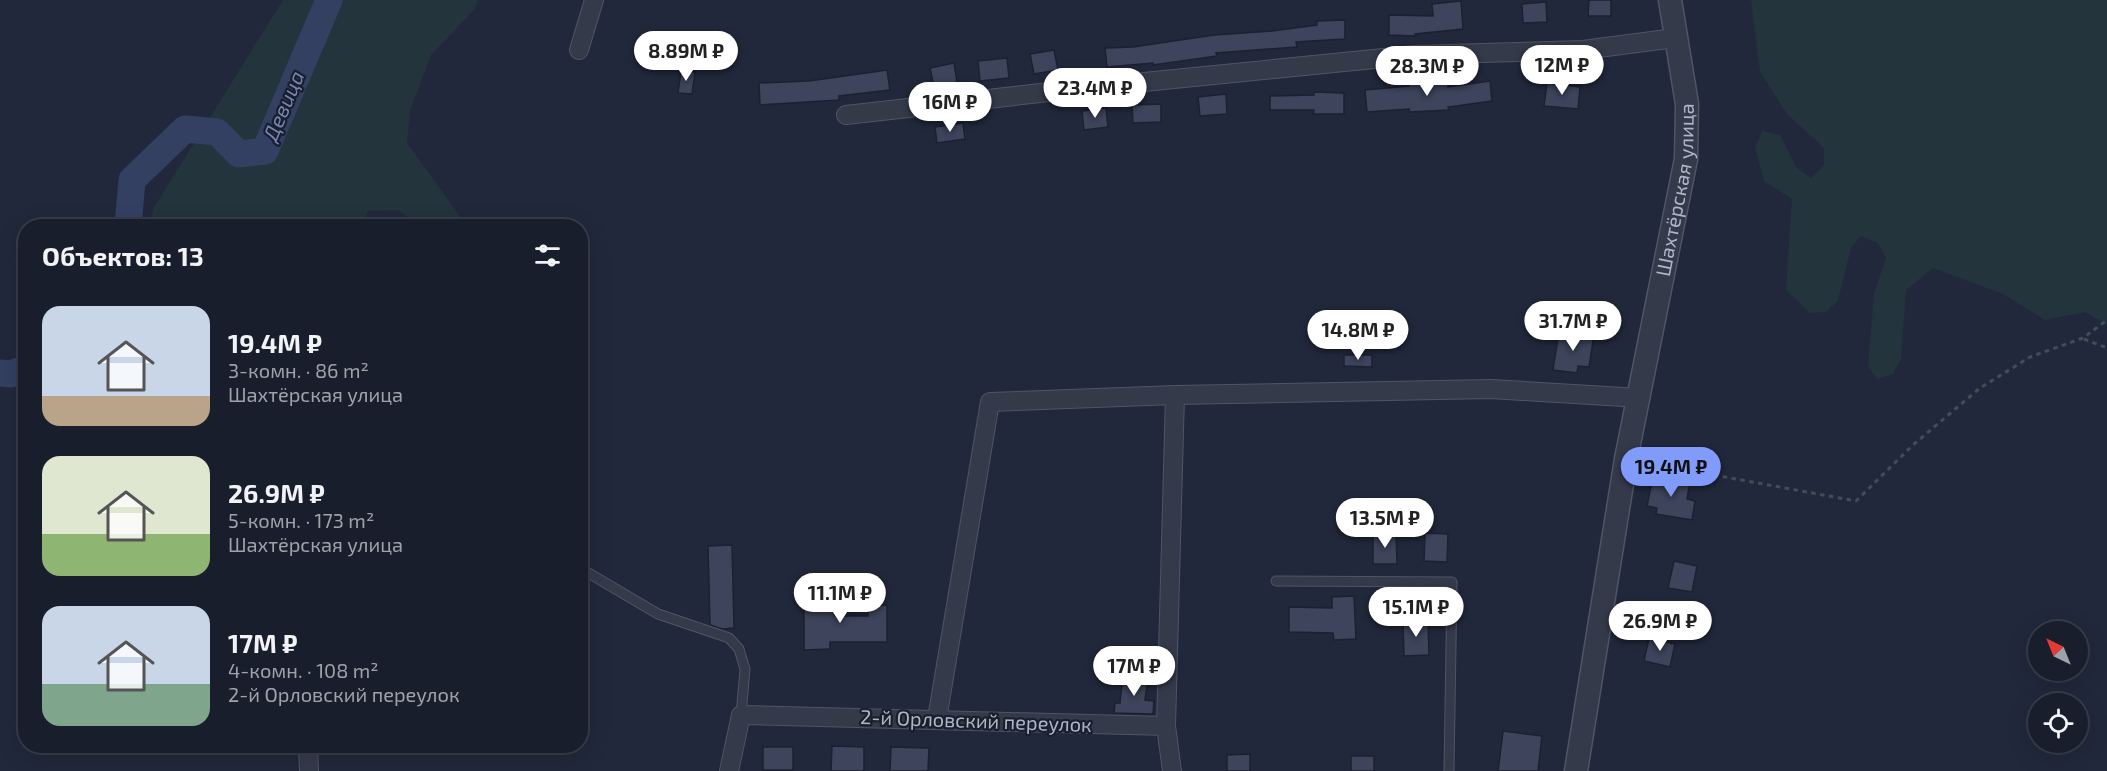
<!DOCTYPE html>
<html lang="ru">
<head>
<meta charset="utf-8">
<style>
	:root { --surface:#191e2c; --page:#262b38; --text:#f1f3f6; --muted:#9fa2a9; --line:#373c48; --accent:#819bfa }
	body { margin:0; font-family:"Exo 2",sans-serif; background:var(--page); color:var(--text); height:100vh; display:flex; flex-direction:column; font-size:22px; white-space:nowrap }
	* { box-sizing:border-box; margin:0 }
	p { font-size:20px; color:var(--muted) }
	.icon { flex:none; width:33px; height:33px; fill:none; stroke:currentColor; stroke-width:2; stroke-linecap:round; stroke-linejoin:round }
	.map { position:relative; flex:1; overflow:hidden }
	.panel { position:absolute; left:18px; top:219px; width:570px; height:534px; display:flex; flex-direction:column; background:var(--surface); border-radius:24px; box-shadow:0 6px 24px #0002,0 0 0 2px var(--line) }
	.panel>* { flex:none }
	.needle { width:39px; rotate:317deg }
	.buttons { position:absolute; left:2028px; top:621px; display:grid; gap:12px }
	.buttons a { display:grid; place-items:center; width:60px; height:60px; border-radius:50%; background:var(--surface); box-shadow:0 6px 24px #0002,0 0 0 2px var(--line); font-size:30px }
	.price { position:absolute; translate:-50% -51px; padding:0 14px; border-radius:21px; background:#fff; color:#222; font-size:20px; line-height:39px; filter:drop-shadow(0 2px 3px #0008) }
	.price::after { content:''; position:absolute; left:50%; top:36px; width:18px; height:14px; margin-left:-9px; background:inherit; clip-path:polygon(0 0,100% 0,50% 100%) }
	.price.active { background:var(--accent); color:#111 }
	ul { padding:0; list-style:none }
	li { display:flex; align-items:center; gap:18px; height:150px; padding:0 24px }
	li span { display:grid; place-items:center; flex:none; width:168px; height:120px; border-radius:18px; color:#555 }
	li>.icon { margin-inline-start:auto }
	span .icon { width:72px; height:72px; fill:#fffc; stroke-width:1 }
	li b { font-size:26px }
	h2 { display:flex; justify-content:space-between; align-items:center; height:72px; padding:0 24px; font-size:26px }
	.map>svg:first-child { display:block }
</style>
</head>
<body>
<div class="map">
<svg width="2107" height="771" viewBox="0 0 2107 771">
	<rect width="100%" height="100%" fill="#21283b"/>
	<g fill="#23343c">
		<path d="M 283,0 L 478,0 L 474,10 L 431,55 L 410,111 L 407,143 L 467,226 L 420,226 L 398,210 L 368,211 L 362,226 L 150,226 L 153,209 Z"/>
		<path d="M 1751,0 L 2107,0 L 2107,324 L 2085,312 L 2045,320 L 2003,294 L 1933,268 L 1906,290 L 1901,359 L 1893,374 L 1877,379 L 1868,366 L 1874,294 L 1886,258 L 1878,243 L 1861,236 L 1851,248 L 1838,300 L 1826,312 L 1810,313 L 1786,290 L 1792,199 L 1764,181 L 1755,147 L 1762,131 L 1780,135 L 1796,167 L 1811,178 L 1824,165 L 1824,148 L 1787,114 L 1760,72 Z"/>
	</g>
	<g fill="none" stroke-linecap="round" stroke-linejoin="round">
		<g stroke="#344062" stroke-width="27">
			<path d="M 128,226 L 132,180 L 185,129 L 217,132 L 239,154 L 265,151 L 329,0"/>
			<path d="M 0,373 L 10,374 L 26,369"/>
		</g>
	</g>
	<g fill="#3d445b" stroke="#1c2131" stroke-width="1.5">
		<path d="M 1589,0 L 1611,0 L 1611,16 L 1588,16 Z"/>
		<path d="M 1461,1 L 1463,29 L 1415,34 L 1415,36 L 1389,35 L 1389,15 L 1433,16 L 1432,4 Z"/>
		<path d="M 1546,2 L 1547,22 L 1523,23 L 1522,4 Z"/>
		<path d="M 1345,20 L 1345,39 L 1296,42 L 1297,47 L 1216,53 L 1217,56 L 1153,65 L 1153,63 L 1107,67 L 1105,48 L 1133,47 L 1214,35 L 1272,31 L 1317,25 L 1317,21 Z"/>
		<path d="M 1054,50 L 1058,70 L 1034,74 L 1030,54 Z"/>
		<path d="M 1007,58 L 1009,78 L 980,81 L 978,61 Z"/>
		<path d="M 954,63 L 957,82 L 934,87 L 930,68 Z"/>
		<path d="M 887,70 L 890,90 L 839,96 L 839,100 L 760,105 L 759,83 L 809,81 Z"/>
		<path d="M 681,71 L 695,72 L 692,94 L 678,93 Z"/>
		<path d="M 1448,81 L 1448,87 L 1490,81 L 1492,101 L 1448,107 L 1449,110 L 1410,112 L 1409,109 L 1367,112 L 1365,90 L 1409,86 L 1409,83 Z"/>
		<path d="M 1547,83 L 1580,87 L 1578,109 L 1544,106 Z"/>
		<path d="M 1314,92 L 1344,93 L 1344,114 L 1313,114 L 1314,110 L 1270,110 L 1270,96 L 1314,95 Z"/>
		<path d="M 1226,94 L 1227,114 L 1200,116 L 1198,97 Z"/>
		<path d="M 1161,104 L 1161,122 L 1133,123 L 1132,105 Z"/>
		<path d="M 1106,108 L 1108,127 L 1084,130 L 1082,111 Z"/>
		<path d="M 963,123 L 965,139 L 937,143 L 935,127 Z"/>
		<path d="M 1559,331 L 1594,335 L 1589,367 L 1578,366 L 1577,373 L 1553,370 Z"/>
		<path d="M 1344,355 L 1372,355 L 1372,367 L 1344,366 Z"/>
		<path d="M 1653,476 L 1690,482 L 1687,499 L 1695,501 L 1692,520 L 1656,514 L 1657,508 L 1647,506 Z"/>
		<path d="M 1373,533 L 1396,533 L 1397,564 L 1373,564 Z"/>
		<path d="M 1425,533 L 1448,534 L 1447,562 L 1424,561 Z"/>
		<path d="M 732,545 L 734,628 L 722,629 L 710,625 L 708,546 Z"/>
		<path d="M 1674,561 L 1697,566 L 1692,592 L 1668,588 Z"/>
		<path d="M 804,595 L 835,595 L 835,616 L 868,616 L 868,606 L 887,605 L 887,642 L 830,642 L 830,649 L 804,650 Z"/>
		<path d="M 1354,596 L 1356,639 L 1334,640 L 1333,633 L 1289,632 L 1289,607 L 1332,608 L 1332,597 Z"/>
		<path d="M 1403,621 L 1428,621 L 1429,655 L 1404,656 Z"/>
		<path d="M 1649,638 L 1675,644 L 1670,667 L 1644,661 Z"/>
		<path d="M 1123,675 L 1148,677 L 1145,700 L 1154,701 L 1153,714 L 1114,713 L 1115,703 L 1120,703 Z"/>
		<path d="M 1503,731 L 1542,736 L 1538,771 L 1498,771 Z"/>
		<path d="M 832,746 L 864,747 L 864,771 L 831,771 Z"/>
		<rect x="763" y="747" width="30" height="23"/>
		<path d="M 891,747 L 929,748 L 928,771 L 890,771 Z"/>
		<path d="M 1250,754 L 1250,771 L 1227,771 L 1227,755 Z"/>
		<rect x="1351" y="756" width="23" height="15"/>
	</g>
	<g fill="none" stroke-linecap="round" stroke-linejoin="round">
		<defs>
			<g id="service">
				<path d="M 580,568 L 658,614 L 729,638 L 739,649 L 745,669 L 741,715"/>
				<path d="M 1276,581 L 1452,582 L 1449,771"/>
			</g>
			<g id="minor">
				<path d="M 579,50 L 594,0"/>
				<path d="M 846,115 L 1094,87 L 1414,55 L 1583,50 L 1675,38"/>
				<path d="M 937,719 L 990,402 L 1175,395 L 1491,389 L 1640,398"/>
				<path d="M 1166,726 L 1175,395"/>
				<path d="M 308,746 L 309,771"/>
				<path d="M 729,771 L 741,715 L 1166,726 L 1172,771"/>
			</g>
			<g id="tertiary">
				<path id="s1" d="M 1576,771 L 1626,459 L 1686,159 L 1687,104 L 1670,0"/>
			</g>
		</defs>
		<use href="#service" stroke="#505565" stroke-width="11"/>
		<use href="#minor" stroke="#505565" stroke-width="20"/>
		<use href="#tertiary" stroke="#505565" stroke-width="25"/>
		<g stroke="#3e5056" stroke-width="3" stroke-dasharray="4.5 4.5" stroke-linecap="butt">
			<path d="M 2084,339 L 2107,348"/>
			<path d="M 1643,462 L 1856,501 L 1913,445 L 1980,388 L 2030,357 L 2083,338 L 2107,320"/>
		</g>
		<use href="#service" stroke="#353a4b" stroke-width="9"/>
		<use href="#minor" stroke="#353a4b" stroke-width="18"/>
		<use href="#tertiary" stroke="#353a4b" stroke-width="22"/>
	</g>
	<g text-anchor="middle" stroke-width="4.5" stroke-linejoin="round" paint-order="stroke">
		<g font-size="20" fill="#b0b5c7" stroke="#1a1f2f">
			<text dy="7" stroke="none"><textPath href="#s1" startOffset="590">Шахтёрская улица</textPath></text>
			<text transform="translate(976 721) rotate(2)" y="7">2-й Орловский переулок</text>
		</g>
		<g font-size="21" font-style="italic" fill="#7786b0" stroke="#1a1f2f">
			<text transform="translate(284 106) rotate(-67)" y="7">Девица</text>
		</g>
	</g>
</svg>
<div class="buttons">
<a><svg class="needle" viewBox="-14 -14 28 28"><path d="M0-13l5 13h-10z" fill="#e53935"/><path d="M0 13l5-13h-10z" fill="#9fa2a9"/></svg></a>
<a><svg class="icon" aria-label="locate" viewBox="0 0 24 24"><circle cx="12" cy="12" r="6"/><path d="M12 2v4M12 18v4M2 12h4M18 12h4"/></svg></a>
</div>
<b class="price" style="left:686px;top:82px">8.89M ₽</b>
<b class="price" style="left:1562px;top:96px">12M ₽</b>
<b class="price" style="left:1427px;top:97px">28.3M ₽</b>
<b class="price" style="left:1095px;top:119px">23.4M ₽</b>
<b class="price" style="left:950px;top:133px">16M ₽</b>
<b class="price" style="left:1573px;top:352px">31.7M ₽</b>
<b class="price" style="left:1358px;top:361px">14.8M ₽</b>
<b class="price active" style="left:1671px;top:498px">19.4M ₽</b>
<b class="price" style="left:1385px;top:549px">13.5M ₽</b>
<b class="price" style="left:840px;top:624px">11.1M ₽</b>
<b class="price" style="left:1416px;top:638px">15.1M ₽</b>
<b class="price" style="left:1660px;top:652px">26.9M ₽</b>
<b class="price" style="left:1134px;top:697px">17M ₽</b>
<section class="panel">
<h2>Объектов: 13<svg class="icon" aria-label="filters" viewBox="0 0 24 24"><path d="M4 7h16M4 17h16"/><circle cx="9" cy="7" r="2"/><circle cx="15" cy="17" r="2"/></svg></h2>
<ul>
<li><span style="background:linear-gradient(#c9d6e8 75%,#b9a48a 0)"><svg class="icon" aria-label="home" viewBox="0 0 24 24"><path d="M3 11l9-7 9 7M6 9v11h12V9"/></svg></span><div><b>19.4M ₽</b><p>3-комн. · 86 m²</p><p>Шахтёрская улица</p></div></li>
<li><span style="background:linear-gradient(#dfe7d0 65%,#8fb573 0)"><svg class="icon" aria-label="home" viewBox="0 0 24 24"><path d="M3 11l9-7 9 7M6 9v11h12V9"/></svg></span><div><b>26.9M ₽</b><p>5-комн. · 173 m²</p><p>Шахтёрская улица</p></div></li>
<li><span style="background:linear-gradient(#c9d6e8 65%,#7fa58c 0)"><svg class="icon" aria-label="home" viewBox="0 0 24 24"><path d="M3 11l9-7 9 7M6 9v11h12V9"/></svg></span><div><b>17M ₽</b><p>4-комн. · 108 m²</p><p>2-й Орловский переулок</p></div></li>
</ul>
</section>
</div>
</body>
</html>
